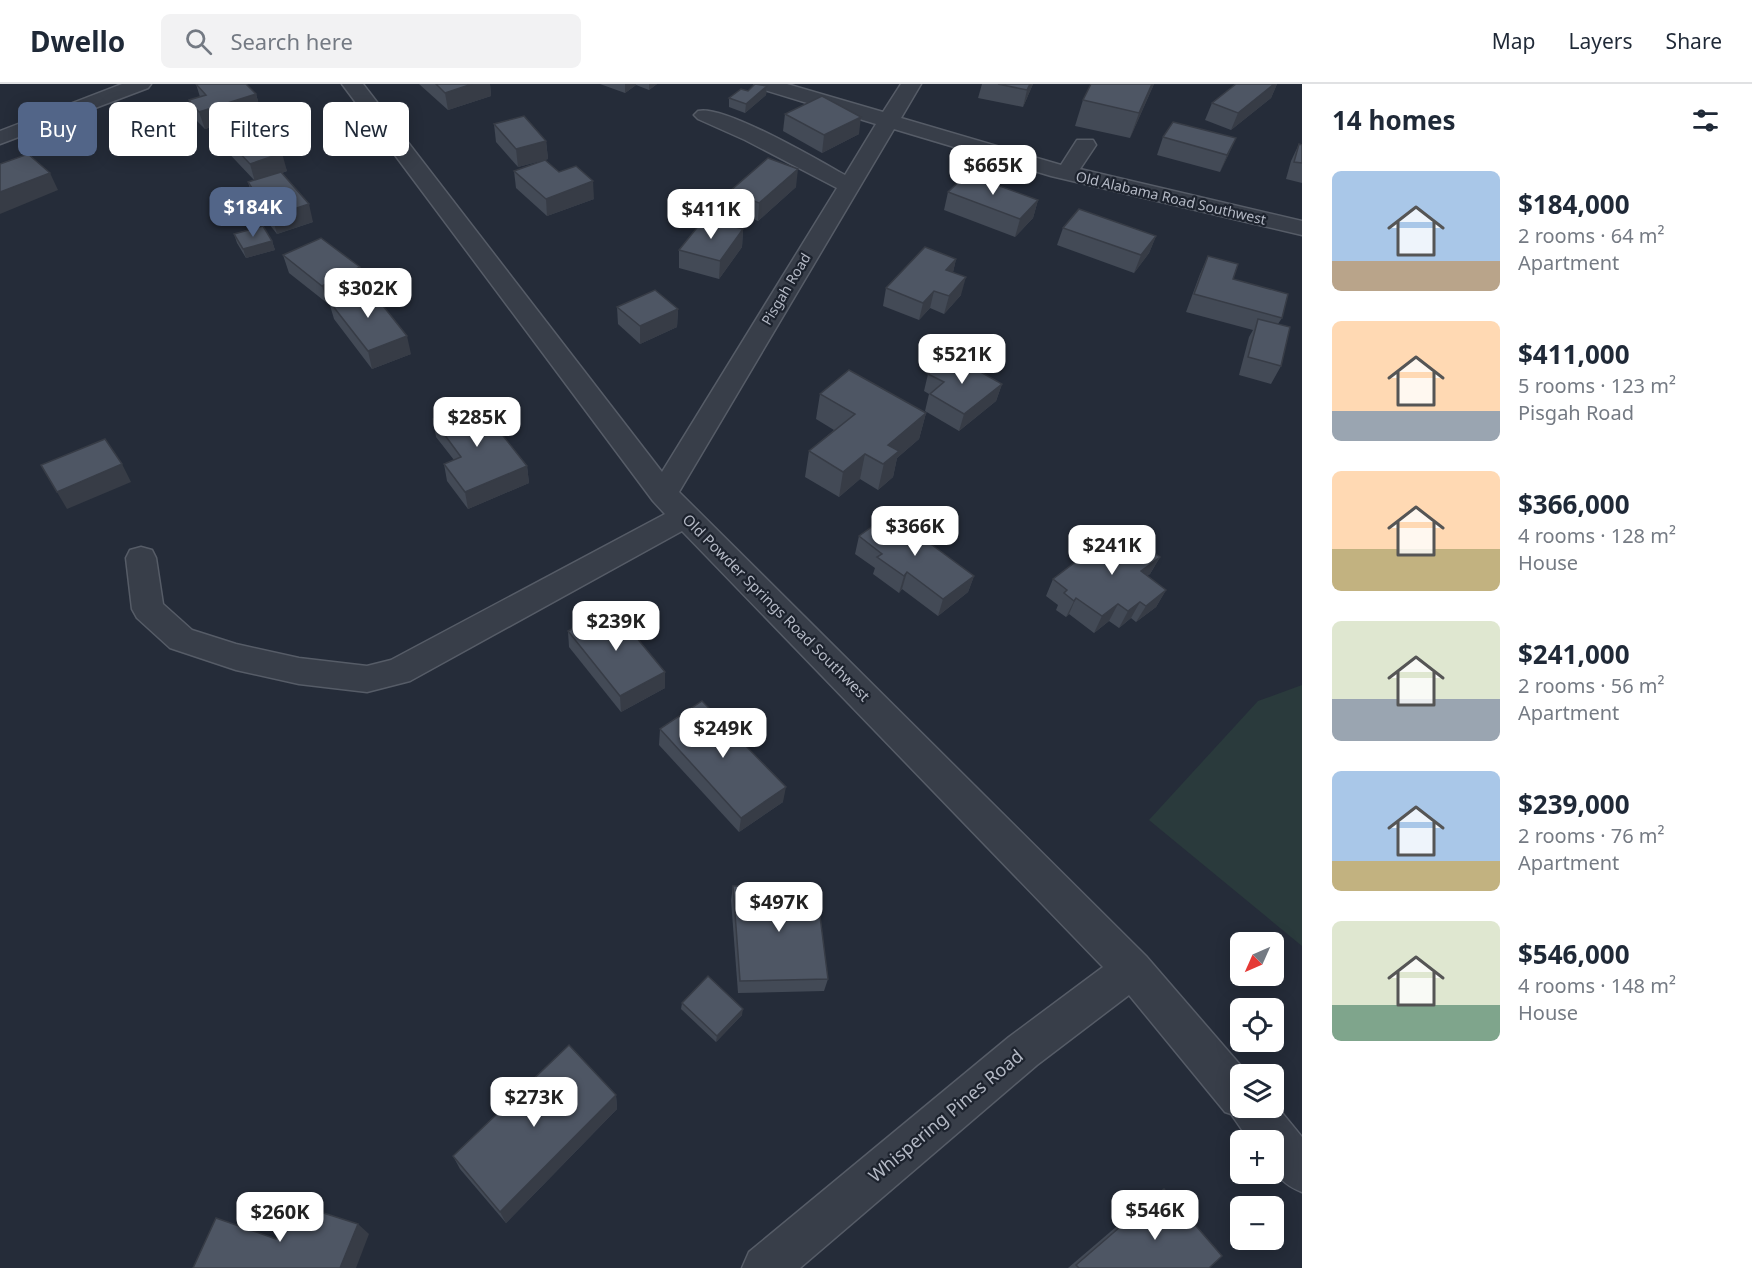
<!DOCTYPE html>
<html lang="en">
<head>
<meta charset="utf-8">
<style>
	:root { --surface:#fff; --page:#f2f2f3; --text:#1f2937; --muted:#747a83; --line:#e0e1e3; --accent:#526588 }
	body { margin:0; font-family:"Noto Sans",sans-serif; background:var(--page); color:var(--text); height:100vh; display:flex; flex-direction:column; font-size:22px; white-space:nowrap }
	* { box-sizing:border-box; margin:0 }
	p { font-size:20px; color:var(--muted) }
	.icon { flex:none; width:33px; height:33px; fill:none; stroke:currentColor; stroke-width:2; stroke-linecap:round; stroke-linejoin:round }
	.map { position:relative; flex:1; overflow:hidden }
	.panel { display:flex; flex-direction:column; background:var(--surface); width:450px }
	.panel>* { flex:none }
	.top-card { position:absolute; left:18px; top:18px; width:570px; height:54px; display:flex; gap:12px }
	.needle { width:39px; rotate:225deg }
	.fabs { position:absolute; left:1230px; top:848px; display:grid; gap:12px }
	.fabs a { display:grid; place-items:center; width:54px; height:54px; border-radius:9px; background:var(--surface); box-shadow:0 3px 15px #0003; font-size:30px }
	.price { position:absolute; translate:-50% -51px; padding:0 14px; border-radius:12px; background:#fff; color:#222; font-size:20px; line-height:39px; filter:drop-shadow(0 2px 3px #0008) }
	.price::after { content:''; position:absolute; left:50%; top:36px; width:18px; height:14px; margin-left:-9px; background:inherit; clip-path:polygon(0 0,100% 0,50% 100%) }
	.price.current { background:var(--accent); color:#fff }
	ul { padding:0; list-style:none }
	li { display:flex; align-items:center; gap:18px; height:150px; padding:0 30px }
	li span { display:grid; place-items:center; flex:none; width:168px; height:120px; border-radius:9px; color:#555 }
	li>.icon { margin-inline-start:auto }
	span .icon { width:72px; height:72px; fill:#fffc; stroke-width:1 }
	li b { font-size:26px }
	h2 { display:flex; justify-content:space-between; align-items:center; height:72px; padding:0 30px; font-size:26px }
	.pill { padding:0 21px; border-radius:9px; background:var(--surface); box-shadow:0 3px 15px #0003; font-size:21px; line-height:54px }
	.pill.current { background:var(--accent); color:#fff }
	header { display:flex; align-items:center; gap:36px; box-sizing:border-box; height:84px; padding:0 30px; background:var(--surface); border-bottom:2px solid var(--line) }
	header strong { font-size:28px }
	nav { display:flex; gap:33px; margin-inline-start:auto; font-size:21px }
	.search { width:420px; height:54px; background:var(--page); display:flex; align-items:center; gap:15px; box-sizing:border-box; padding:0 21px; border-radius:9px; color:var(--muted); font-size:22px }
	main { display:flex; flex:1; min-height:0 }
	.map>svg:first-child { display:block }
</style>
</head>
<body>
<header>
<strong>Dwello</strong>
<div class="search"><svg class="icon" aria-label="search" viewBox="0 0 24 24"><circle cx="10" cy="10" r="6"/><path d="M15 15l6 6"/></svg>Search here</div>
<nav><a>Map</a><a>Layers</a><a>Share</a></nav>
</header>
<main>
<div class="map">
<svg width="1302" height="1184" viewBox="0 0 1302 1184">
	<rect width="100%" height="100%" fill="#252c39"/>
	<path fill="#2a3a3c" d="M 1302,601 L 1302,862 L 1149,736 L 1258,617 Z"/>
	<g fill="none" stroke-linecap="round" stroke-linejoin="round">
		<defs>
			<g id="minor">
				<path d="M 122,0 L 151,0 L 148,4 L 0,60 L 0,47 Z"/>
				<path d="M 342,0 L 363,0 L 662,388 L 837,104 L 745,56 L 698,35 L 694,31 L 698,27 C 723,20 818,76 845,91 L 876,40 L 758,4 L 755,0 L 787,0 L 883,28 L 901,0 L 921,0 L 901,34 L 1061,81 L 1077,56 L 1093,56 L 1096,61 L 1080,85 L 1302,137 L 1302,151 L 1051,92 L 894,45 L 679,408 L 1146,872 L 1248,990 L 1240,990 L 1240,1023 L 1274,1023 L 1274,1019 L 1302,1053 L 1302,1108 C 1273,1096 1274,1085 1274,1056 L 1249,1056 L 1231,1030 L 1225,1028 L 1129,911 L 1037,981 L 800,1184 L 742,1184 L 749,1168 L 1009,953 L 1103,883 L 682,447 L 410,597 L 367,608 L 299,600 L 236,586 L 170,564 L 137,534 L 132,525 L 126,474 L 130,466 L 141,463 L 152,466 L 156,474 L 163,520 L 192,546 L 236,560 L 299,574 L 367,582 L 391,576 L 665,430 L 653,417 Z"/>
			</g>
		</defs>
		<use href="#minor" stroke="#565c67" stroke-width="3"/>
		<use href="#minor" fill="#383e49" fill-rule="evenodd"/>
	</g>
	<g fill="#434a56">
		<path d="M 196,0 L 256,10 L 261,28 L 205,45 L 194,34 L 189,16 L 200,13 Z"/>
		<path d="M 419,0 L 490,0 L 491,12 L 448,26 Z"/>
		<path d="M 600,0 L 657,0 L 649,6 L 636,1 L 625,9 Z"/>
		<path d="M 982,0 L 1033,0 L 1023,23 L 978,14 Z"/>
		<path d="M 1154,0 L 1130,54 L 1075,42 L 1083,16 Z"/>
		<path d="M 1236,0 L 1277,0 L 1271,14 L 1231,46 L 1205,36 L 1212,19 Z"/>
		<path d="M 767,2 L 766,11 L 745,29 L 729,23 L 729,14 L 748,7 Z"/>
		<path d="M 785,30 L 859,50 L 822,69 L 783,47 Z"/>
		<path d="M 494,40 L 546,57 L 548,75 L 518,83 L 496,58 Z"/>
		<path d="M 216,44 L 283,44 L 287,61 L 277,64 L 287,87 L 282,89 L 313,138 L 277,150 L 269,140 L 263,142 L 272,157 L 275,166 L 246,174 L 237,159 L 234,150 L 257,143 L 246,129 L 240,111 L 251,108 L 248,98 L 254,96 L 221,61 Z"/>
		<path d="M 1163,53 L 1236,54 L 1220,88 L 1157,71 Z"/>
		<path d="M 1299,60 L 1302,61 L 1302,99 L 1286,95 L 1291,77 Z"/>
		<path d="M 514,87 L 559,88 L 594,115 L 547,132 L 516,104 Z"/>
		<path d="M 796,103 L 758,137 L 728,125 L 729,108 Z"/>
		<path d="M 948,108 L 1038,116 L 1033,134 L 1015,153 L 944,126 Z"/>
		<path d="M 1063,144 L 1156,152 L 1149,169 L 1134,189 L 1057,161 Z"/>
		<path d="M 743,145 L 742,163 L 719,195 L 679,184 L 679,166 Z"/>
		<path d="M 283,171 L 360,183 L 364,201 L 339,213 L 411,270 L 372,285 L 334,235 L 329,218 L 327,219 L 289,189 Z"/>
		<path d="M 1208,172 L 1233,195 L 1282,234 L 1278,240 L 1281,282 L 1271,300 L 1239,291 L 1249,253 L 1253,246 L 1186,228 L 1200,190 Z"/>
		<path d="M 956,175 L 953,188 L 961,211 L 944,230 L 930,224 L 919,236 L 883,222 L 886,204 Z"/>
		<path d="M 617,223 L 678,225 L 677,243 L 640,260 L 618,240 Z"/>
		<path d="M 928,290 L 1002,300 L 996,317 L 959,347 L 925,327 L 929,310 L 924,307 Z"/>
		<path d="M 820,310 L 926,329 L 919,355 L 897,374 L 893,393 L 878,406 L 860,395 L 839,413 L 805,393 L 809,367 L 834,346 L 816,335 Z"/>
		<path d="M 433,335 L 527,382 L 529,399 L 468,425 L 447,397 L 444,380 L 454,376 L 436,353 Z"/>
		<path d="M 859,452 L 974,492 L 968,508 L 938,532 L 902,505 L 899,509 L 873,490 L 875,484 L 855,470 Z"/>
		<path d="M 1160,473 L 1150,490 L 1147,492 L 1166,506 L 1156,523 L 1136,538 L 1131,534 L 1119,544 L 1109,537 L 1094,549 L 1069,530 L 1066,533 L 1056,526 L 1058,521 L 1046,512 L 1053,495 Z"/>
		<path d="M 568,547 L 665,604 L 621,628 L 569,563 Z"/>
		<path d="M 660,645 L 783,718 L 739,748 L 659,661 Z"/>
		<path d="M 733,802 L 828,895 L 824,907 L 738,909 L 731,816 Z"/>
		<path d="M 682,919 L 742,931 L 716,958 L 681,925 Z"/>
		<path d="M 616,1011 L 617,1025 L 506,1139 L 460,1085 L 453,1072 Z"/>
		<path d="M 1164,1105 L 1209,1184 L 1068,1184 L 1151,1113 Z"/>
	</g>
	<g fill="#373c46">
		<path d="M 472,0 L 490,0 L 491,12 L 448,26 L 445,9 Z"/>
		<path d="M 625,0 L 636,0 L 636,1 L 625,9 Z"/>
		<path d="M 649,0 L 657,0 L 649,6 Z"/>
		<path d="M 1030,0 L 1033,0 L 1023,23 L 1027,6 Z"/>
		<path d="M 1152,0 L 1154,0 L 1130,54 L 1139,29 Z"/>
		<path d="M 1274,0 L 1277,0 L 1271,14 L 1231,46 L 1238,29 Z"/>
		<path d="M 767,2 L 766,11 L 745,29 L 746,20 Z"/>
		<path d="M 256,10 L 261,28 L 205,45 L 199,28 Z"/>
		<path d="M 861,33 L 859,50 L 822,69 L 824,51 Z"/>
		<path d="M 283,44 L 287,61 L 268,67 L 263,50 Z"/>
		<path d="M 1236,54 L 1228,72 L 1220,88 L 1227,71 Z"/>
		<path d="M 546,57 L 548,75 L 518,83 L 516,65 Z"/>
		<path d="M 282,69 L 287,87 L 255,98 L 250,80 Z"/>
		<path d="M 798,85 L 796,103 L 758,137 L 759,119 Z"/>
		<path d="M 50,89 L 58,106 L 0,130 L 0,108 Z"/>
		<path d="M 593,97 L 594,115 L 547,132 L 546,115 Z"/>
		<path d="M 1038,116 L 1033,134 L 1015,153 L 1020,135 Z"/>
		<path d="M 309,120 L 313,138 L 277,150 L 272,132 Z"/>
		<path d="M 264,123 L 269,140 L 258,144 L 252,126 Z"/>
		<path d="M 743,145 L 742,163 L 719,195 L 720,177 Z"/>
		<path d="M 1156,152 L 1149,169 L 1134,189 L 1141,171 Z"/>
		<path d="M 272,157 L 275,166 L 246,174 L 243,165 Z"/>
		<path d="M 956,175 L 952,193 L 946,186 Z"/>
		<path d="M 360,183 L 364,201 L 327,219 L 322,202 Z"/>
		<path d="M 966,193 L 961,211 L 944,230 L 949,212 Z"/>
		<path d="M 934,207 L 930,224 L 919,236 L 923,219 Z"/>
		<path d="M 678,225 L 677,243 L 640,260 L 640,242 Z"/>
		<path d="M 407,252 L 411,270 L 372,285 L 368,267 Z"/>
		<path d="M 1002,300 L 996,317 L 959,347 L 964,330 Z"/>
		<path d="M 926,329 L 919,355 L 897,374 L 893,393 L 878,406 L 888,361 Z"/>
		<path d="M 865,370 L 860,395 L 839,413 L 843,388 Z"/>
		<path d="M 122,380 L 131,398 L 67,425 L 57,408 Z"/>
		<path d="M 527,382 L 529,399 L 468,425 L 465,408 Z"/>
		<path d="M 1160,473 L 1150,490 L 1132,504 L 1141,487 Z"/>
		<path d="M 907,488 L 902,505 L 899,509 L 904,492 Z"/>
		<path d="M 974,492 L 968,508 L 938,532 L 943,515 Z"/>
		<path d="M 1166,506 L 1156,523 L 1136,538 L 1146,522 Z"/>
		<path d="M 1076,514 L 1069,530 L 1066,533 L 1074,517 Z"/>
		<path d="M 1140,518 L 1131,534 L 1119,544 L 1128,527 Z"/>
		<path d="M 1118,520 L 1109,537 L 1094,549 L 1102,532 Z"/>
		<path d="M 665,588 L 665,604 L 621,628 L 620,612 Z"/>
		<path d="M 786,703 L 783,718 L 739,748 L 741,734 Z"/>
		<path d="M 743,925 L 742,931 L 716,958 L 717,952 Z"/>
		<path d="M 616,1011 L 617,1025 L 506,1139 L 500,1128 Z"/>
		<path d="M 358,1140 L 369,1150 L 356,1184 L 340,1184 Z"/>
	</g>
	<g fill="#4e5664" stroke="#373c46" stroke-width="1.5">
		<path d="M 196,0 L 246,0 L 256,10 L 199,28 L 189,16 L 206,11 Z"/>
		<path d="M 436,0 L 472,0 L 445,9 Z"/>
		<path d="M 755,0 L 767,2 L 746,20 L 729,14 L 741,5 L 748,7 Z"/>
		<path d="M 998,0 L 1030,0 L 1027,6 Z"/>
		<path d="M 1091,0 L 1152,0 L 1139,29 L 1083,16 Z"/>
		<path d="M 1236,0 L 1274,0 L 1238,29 L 1212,19 Z"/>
		<path d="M 822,12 L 861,33 L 824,51 L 785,30 Z"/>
		<path d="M 266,28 L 283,44 L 263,50 L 282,69 L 250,80 L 216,44 Z"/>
		<path d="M 524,32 L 546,57 L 516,65 L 494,40 Z"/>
		<path d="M 1173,38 L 1236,54 L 1227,71 L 1163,53 Z"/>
		<path d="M 1299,60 L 1302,61 L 1302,79 L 1294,78 Z"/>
		<path d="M 28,70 L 50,89 L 0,108 L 0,80 Z"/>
		<path d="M 768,74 L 798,85 L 759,119 L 729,108 Z"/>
		<path d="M 545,76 L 559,88 L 576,82 L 593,97 L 546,115 L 514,87 Z"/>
		<path d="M 281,88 L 309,120 L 272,132 L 264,123 L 252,126 L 240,111 L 254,107 L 248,98 Z"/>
		<path d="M 967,90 L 1038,116 L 1020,135 L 948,108 Z"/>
		<path d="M 1079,125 L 1156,152 L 1141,171 L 1063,144 Z"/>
		<path d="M 704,135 L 743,145 L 720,177 L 679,166 Z"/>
		<path d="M 263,142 L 272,157 L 243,165 L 234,150 Z"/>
		<path d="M 321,154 L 360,183 L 322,202 L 283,171 Z"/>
		<path d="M 925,163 L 956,175 L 946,186 L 966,193 L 949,212 L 934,207 L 923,219 L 886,204 Z"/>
		<path d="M 1208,172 L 1238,180 L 1233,195 L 1288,210 L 1282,234 L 1194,210 Z"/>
		<path d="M 368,203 L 407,252 L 368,267 L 329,217 Z"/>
		<path d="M 655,206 L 678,225 L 640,242 L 617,223 Z"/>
		<path d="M 1258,235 L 1290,243 L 1281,282 L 1248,273 Z"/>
		<path d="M 952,272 L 1002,300 L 964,330 L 930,310 L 944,298 L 928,290 Z"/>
		<path d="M 849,286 L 926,329 L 888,361 L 899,367 L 883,380 L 865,370 L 843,388 L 809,367 L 855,330 L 820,310 Z"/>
		<path d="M 476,318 L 527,382 L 465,408 L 444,380 L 461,373 L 433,335 Z"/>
		<path d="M 105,355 L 122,380 L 57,408 L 41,381 Z"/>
		<path d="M 890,430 L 974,492 L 943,515 L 907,488 L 904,492 L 877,473 L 882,470 L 859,452 Z"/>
		<path d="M 1119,445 L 1160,473 L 1141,487 L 1166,506 L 1146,522 L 1140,518 L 1128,527 L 1118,520 L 1102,532 L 1076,514 L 1074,517 L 1064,509 L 1067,506 L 1053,495 Z"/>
		<path d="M 612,524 L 665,588 L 620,612 L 568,547 Z"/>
		<path d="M 702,617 L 786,703 L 741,734 L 660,645 Z"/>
		<path d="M 816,801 L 828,895 L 740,897 L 733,802 Z"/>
		<path d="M 708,892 L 743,925 L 717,952 L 682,919 Z"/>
		<path d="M 569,961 L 616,1011 L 500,1128 L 453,1072 Z"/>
		<path d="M 1164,1105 L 1222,1172 L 1209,1184 L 1079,1184 L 1076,1181 Z"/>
		<path d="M 292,1119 L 358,1140 L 340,1184 L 193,1184 L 216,1134 L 276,1155 Z"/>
	</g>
	<g text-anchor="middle" stroke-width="4.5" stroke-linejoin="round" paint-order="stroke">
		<g font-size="14" fill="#b4b9c5" stroke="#1d232e">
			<text transform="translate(1171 114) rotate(13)" y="5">Old Alabama Road Southwest</text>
			<text transform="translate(786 205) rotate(-59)" y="5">Pisgah Road</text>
		</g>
		<g font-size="15" fill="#b4b9c5" stroke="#1d232e">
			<text transform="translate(776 524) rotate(45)" y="5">Old Powder Springs Road Southwest</text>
		</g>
		<g font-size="18" fill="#b4b9c5" stroke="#1d232e">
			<text transform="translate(946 1032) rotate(-40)" y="6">Whispering Pines Road</text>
		</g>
	</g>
</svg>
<div class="fabs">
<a><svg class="needle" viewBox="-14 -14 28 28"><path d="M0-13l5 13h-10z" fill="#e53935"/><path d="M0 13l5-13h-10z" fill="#747a83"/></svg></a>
<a><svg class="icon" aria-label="locate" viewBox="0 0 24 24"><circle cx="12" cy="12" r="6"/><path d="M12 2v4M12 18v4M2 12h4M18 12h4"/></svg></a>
<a><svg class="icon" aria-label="layers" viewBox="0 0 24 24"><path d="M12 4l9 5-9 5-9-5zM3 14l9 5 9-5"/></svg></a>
<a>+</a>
<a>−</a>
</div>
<b class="price" style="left:993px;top:112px">$665K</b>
<b class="price current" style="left:253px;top:154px">$184K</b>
<b class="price" style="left:711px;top:156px">$411K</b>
<b class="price" style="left:368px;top:235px">$302K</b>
<b class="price" style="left:962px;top:301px">$521K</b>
<b class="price" style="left:477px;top:364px">$285K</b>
<b class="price" style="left:915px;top:473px">$366K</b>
<b class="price" style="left:1112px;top:492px">$241K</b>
<b class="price" style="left:616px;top:568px">$239K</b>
<b class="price" style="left:723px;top:675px">$249K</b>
<b class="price" style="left:779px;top:849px">$497K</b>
<b class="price" style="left:534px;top:1044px">$273K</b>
<b class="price" style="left:1155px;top:1157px">$546K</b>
<b class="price" style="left:280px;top:1159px">$260K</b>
<div class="top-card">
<a class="pill current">Buy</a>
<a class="pill">Rent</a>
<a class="pill">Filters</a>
<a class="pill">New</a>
</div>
</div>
<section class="panel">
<h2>14 homes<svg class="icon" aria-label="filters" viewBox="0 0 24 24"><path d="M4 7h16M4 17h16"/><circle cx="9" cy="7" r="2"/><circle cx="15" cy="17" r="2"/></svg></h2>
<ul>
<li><span style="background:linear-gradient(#a9c7e8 75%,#b9a48a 0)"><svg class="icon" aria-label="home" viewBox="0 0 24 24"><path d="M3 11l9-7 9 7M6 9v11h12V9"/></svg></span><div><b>$184,000</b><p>2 rooms · 64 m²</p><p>Apartment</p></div></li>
<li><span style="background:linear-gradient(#ffd9b3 75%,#9aa5b1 0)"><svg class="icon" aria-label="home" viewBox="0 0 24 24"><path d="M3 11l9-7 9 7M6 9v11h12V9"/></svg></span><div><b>$411,000</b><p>5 rooms · 123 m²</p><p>Pisgah Road</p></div></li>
<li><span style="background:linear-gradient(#ffd9b3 65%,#c2b280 0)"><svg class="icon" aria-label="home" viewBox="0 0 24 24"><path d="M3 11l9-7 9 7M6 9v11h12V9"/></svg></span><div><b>$366,000</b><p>4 rooms · 128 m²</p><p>House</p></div></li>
<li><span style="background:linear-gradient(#dfe7d0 65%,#9aa5b1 0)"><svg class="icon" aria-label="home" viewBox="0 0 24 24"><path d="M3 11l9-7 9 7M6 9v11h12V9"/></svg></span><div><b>$241,000</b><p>2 rooms · 56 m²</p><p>Apartment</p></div></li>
<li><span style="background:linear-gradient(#a9c7e8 75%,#c2b280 0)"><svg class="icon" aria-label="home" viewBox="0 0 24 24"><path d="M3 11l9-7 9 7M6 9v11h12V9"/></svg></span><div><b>$239,000</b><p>2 rooms · 76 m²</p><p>Apartment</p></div></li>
<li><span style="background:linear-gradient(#dfe7d0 70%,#7fa58c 0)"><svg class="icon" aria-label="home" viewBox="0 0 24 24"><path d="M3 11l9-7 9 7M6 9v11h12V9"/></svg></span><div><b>$546,000</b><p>4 rooms · 148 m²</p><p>House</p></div></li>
</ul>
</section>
</main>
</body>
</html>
